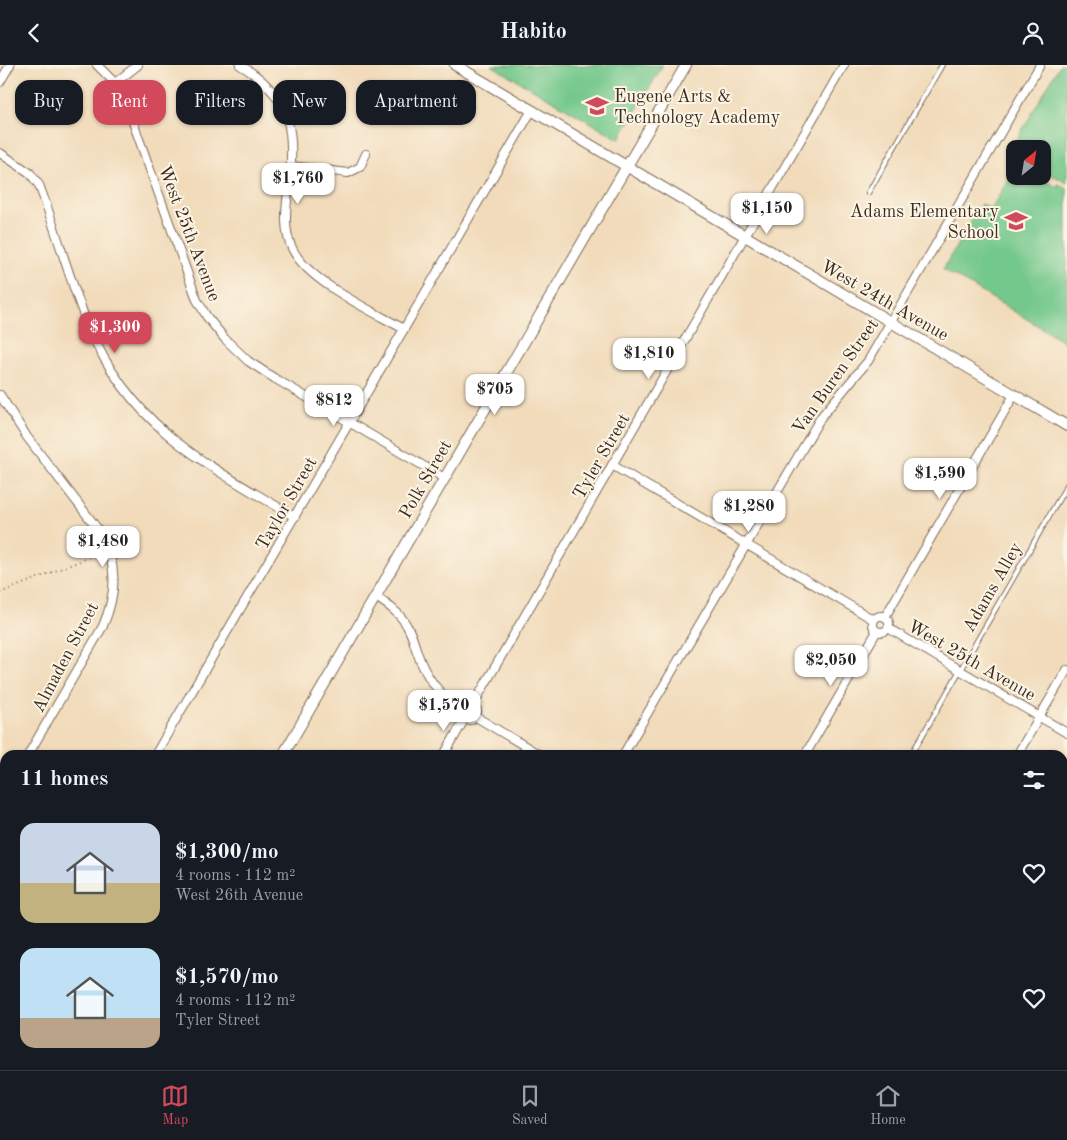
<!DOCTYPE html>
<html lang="en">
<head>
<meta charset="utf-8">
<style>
	:root { --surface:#171b24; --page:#20242c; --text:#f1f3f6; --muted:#9ea1a6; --line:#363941; --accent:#d1495b }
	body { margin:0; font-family:"Old Standard TT",serif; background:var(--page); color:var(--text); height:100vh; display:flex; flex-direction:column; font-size:19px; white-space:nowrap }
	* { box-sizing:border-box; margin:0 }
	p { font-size:16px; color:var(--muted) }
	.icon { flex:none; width:28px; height:28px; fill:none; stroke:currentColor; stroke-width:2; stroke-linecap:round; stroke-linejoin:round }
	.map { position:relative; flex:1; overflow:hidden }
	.details { position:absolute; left:0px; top:685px; width:1068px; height:320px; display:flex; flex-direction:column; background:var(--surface); border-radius:15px 15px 0 0; box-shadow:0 1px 4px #0004 }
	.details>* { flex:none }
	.hud { position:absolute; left:15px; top:15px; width:500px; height:45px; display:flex; gap:10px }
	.needle { width:32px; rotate:30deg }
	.controls { position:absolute; left:1006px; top:75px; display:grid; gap:10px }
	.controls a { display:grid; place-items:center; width:45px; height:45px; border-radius:10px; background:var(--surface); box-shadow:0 1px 4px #0004; font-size:25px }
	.price { position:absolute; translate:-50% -42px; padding:0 11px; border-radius:10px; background:#fff; color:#222; font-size:16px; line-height:32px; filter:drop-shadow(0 1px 2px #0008) }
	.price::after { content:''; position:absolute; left:50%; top:30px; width:15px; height:11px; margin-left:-8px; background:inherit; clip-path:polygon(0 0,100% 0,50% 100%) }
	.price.current { background:var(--accent); color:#fff }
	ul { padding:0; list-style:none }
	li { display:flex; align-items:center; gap:15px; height:125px; padding:0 20px }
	li span { display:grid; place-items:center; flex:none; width:140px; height:100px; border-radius:15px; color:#555 }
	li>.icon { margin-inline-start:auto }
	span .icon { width:60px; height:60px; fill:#fffc; stroke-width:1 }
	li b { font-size:21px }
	h2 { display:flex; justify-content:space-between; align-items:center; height:60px; padding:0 20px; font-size:21px }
	.pill { padding:0 18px; border-radius:15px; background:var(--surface); box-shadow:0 1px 4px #0004; font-size:18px; line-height:45px }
	.pill.current { background:var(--accent); color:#fff }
	header { display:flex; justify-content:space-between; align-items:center; height:65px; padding:0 20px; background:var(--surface); font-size:22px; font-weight:600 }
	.dock { display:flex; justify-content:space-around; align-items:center; height:70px; border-top:1px solid var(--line); background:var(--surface); font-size:14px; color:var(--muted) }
	.dock a { display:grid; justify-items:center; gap:2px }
	.dock .current { color:var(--accent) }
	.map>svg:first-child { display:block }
</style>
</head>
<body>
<header><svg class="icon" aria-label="back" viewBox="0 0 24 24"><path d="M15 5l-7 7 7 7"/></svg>Habito<svg class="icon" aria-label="person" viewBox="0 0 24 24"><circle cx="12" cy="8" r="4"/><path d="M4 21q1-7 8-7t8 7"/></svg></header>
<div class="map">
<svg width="1067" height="1005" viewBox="0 0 1067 1005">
	<rect width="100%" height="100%" fill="#fcf5e5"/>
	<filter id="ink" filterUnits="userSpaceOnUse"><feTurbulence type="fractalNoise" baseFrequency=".02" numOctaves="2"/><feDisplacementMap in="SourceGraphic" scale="10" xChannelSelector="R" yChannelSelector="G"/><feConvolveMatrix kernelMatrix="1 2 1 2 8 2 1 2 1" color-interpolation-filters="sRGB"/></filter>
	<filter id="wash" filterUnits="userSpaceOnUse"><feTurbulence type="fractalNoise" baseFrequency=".0096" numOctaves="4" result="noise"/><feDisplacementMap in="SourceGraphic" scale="20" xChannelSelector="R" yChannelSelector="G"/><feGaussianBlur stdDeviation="1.12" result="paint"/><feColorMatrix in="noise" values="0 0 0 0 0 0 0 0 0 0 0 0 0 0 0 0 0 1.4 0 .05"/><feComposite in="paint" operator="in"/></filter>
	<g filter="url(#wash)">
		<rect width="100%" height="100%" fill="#f1dbbb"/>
		<g fill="#73c88c" stroke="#577955">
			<path d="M 491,0 L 663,0 L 619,74 Z"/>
			<path d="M 1060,0 L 1067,0 L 1067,118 L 1043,105 L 1042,84 L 1015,84 L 1015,91 L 1009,88 Z"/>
			<path d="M 1013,106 L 1015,106 L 1015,111 L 1036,111 L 1057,122 L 1058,119 L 1067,123 L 1067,278 L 943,204 L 981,139 L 991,144 Z"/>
		</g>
	</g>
	<g filter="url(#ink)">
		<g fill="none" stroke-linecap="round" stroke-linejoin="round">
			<defs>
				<g id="service">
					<path d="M 868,128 L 942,0"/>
					<path d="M 911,690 L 1067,420"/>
					<path d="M 1062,791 L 1067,783"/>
					<path d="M 132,1005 L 135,1000"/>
					<path d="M 217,1005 L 220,1000"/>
					<path d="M 728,1005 L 731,1000"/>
					<path d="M 938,1005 L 941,1000"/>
				</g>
				<g id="minor">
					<path d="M 97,0 L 115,18 L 125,35 L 197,235 L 207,252 L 225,274 L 248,296 L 274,313 L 444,413"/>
					<path d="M 240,0 C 293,31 296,69 288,125 C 286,145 283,167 293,185 C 309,217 372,246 404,264"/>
					<path d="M 0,17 L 10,0"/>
					<path d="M 115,18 L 138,0"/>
					<path d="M 0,88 L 30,108 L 39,120 C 57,167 70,217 89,263 C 133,364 206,399 295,452"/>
					<path d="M 292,101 L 348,108 L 360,102 L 366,89"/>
					<path d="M 0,330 L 27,372 L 100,467 C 118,499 117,528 103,561 L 28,690"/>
					<path d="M 612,400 L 874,555"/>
					<path d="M 376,532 C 388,540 400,548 407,561 C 412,569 414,578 417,587 C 425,611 438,630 461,643"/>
					<circle cx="881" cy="559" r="8"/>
					<path d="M 885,552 L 1014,330"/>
					<path d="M 888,563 L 1067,668"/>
					<circle cx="469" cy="647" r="8"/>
					<path d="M 473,640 L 844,0"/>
					<path d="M 476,652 L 540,690"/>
					<path d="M 155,690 L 532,45"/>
					<path d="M 444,690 L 464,655"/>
					<path d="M 623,690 L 821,352 L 868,296 L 1040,0"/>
					<path d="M 805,690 L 877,566"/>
					<path d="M 1017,690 L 1067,605"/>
					<path d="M 0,728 L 5,723"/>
					<path d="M 0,942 L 5,933"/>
					<path d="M 1062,972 L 1067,964"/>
					<path d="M 802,1000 L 810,1005"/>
					<path d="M 621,1005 L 624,1000"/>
					<path d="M 832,1005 L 835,1000"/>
					<path d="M 1043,1005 L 1046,1000"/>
				</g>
				<g id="tertiary">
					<path d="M 455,0 L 1067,361"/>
					<path d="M 283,690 L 686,0"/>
				</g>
				<g id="secondary">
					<path d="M 0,774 L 5,777"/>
					<path d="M 383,1000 L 391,1005"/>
				</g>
			</defs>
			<use href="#service" stroke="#7b6855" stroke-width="6"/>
			<use href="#minor" stroke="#7b6855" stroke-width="10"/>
			<use href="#tertiary" stroke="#7b6855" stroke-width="12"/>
			<use href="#secondary" stroke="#7b6855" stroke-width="14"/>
			<path stroke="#7b6855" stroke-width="2" stroke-dasharray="1 4" stroke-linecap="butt" d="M 0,528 L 100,488"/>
			<use href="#service" stroke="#fff" stroke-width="4"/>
			<use href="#minor" stroke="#fff" stroke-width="8"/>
			<use href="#tertiary" stroke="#fff" stroke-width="10"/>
			<use href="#secondary" stroke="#fde5c5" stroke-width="11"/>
		</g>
	</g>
	<defs>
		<symbol id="school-bare" viewBox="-9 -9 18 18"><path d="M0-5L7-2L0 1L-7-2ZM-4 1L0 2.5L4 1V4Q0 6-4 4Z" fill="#d1495b" stroke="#fcf5e5" stroke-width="2.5" paint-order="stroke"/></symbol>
	</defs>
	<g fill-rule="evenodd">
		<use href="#school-bare" x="581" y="25" width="32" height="32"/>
		<use href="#school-bare" x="1000" y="140" width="32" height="32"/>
	</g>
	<g text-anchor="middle" stroke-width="4" stroke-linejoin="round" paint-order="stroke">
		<g font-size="18" fill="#3b2a1e" stroke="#fcf5e5" text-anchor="start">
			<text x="614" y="37">Eugene Arts &amp;<tspan x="614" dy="21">Technology Academy</tspan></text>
			<text x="999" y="152" text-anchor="end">Adams Elementary<tspan x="999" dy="21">School</tspan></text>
		</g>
		<g font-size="18" fill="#3b2a1e" stroke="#fcf5e5">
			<text transform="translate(190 168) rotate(69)" y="6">West 25th Avenue</text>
			<text transform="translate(885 235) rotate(30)" y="6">West 24th Avenue</text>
			<text transform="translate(835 311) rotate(-55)" y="6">Van Buren Street</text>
			<text transform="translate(601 391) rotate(-60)" y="6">Tyler Street</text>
			<text transform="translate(425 414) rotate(-60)" y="6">Polk Street</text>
			<text transform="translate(286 438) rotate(-60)" y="6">Taylor Street</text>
			<text transform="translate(992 522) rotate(-60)" y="6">Adams Alley</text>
			<text transform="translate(65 592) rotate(-62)" y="6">Almaden Street</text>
			<text transform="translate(972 595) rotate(30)" y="6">West 25th Avenue</text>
		</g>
	</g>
</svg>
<div class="controls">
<a><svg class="needle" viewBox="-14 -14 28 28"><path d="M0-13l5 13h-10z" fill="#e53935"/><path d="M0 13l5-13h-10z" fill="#9ea1a6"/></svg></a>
</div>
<b class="price" style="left:298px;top:140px">$1,760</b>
<b class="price" style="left:767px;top:170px">$1,150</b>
<b class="price current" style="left:115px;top:289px">$1,300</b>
<b class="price" style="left:649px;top:315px">$1,810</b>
<b class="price" style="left:495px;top:351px">$705</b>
<b class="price" style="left:334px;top:362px">$812</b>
<b class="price" style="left:940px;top:435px">$1,590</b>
<b class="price" style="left:749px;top:468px">$1,280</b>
<b class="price" style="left:103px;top:503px">$1,480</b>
<b class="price" style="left:831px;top:622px">$2,050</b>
<b class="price" style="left:444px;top:667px">$1,570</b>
<div class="hud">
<a class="pill">Buy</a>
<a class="pill current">Rent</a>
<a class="pill">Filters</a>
<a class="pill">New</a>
<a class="pill">Apartment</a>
</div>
<section class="details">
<h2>11 homes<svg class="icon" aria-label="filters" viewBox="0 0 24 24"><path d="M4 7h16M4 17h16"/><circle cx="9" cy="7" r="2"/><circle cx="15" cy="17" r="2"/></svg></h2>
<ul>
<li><span style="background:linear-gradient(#c9d6e8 60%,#c2b280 0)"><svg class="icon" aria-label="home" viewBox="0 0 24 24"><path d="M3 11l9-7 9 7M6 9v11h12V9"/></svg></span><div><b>$1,300/mo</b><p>4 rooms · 112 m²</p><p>West 26th Avenue</p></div><svg class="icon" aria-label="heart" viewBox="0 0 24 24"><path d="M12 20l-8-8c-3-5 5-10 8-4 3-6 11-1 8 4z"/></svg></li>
<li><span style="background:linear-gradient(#bfe0f5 70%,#b9a48a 0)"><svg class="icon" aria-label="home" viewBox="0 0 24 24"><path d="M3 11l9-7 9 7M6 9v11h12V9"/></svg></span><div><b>$1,570/mo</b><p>4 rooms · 112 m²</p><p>Tyler Street</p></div><svg class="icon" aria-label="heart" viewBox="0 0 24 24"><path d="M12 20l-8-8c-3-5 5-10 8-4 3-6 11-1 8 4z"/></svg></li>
</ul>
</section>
</div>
<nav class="dock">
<a class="current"><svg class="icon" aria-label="map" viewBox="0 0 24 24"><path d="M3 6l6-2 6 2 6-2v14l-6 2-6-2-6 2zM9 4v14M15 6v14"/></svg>Map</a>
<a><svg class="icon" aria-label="saved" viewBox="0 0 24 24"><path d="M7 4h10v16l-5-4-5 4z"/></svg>Saved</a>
<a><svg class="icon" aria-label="home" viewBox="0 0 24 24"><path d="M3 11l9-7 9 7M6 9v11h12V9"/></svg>Home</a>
</nav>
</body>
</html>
